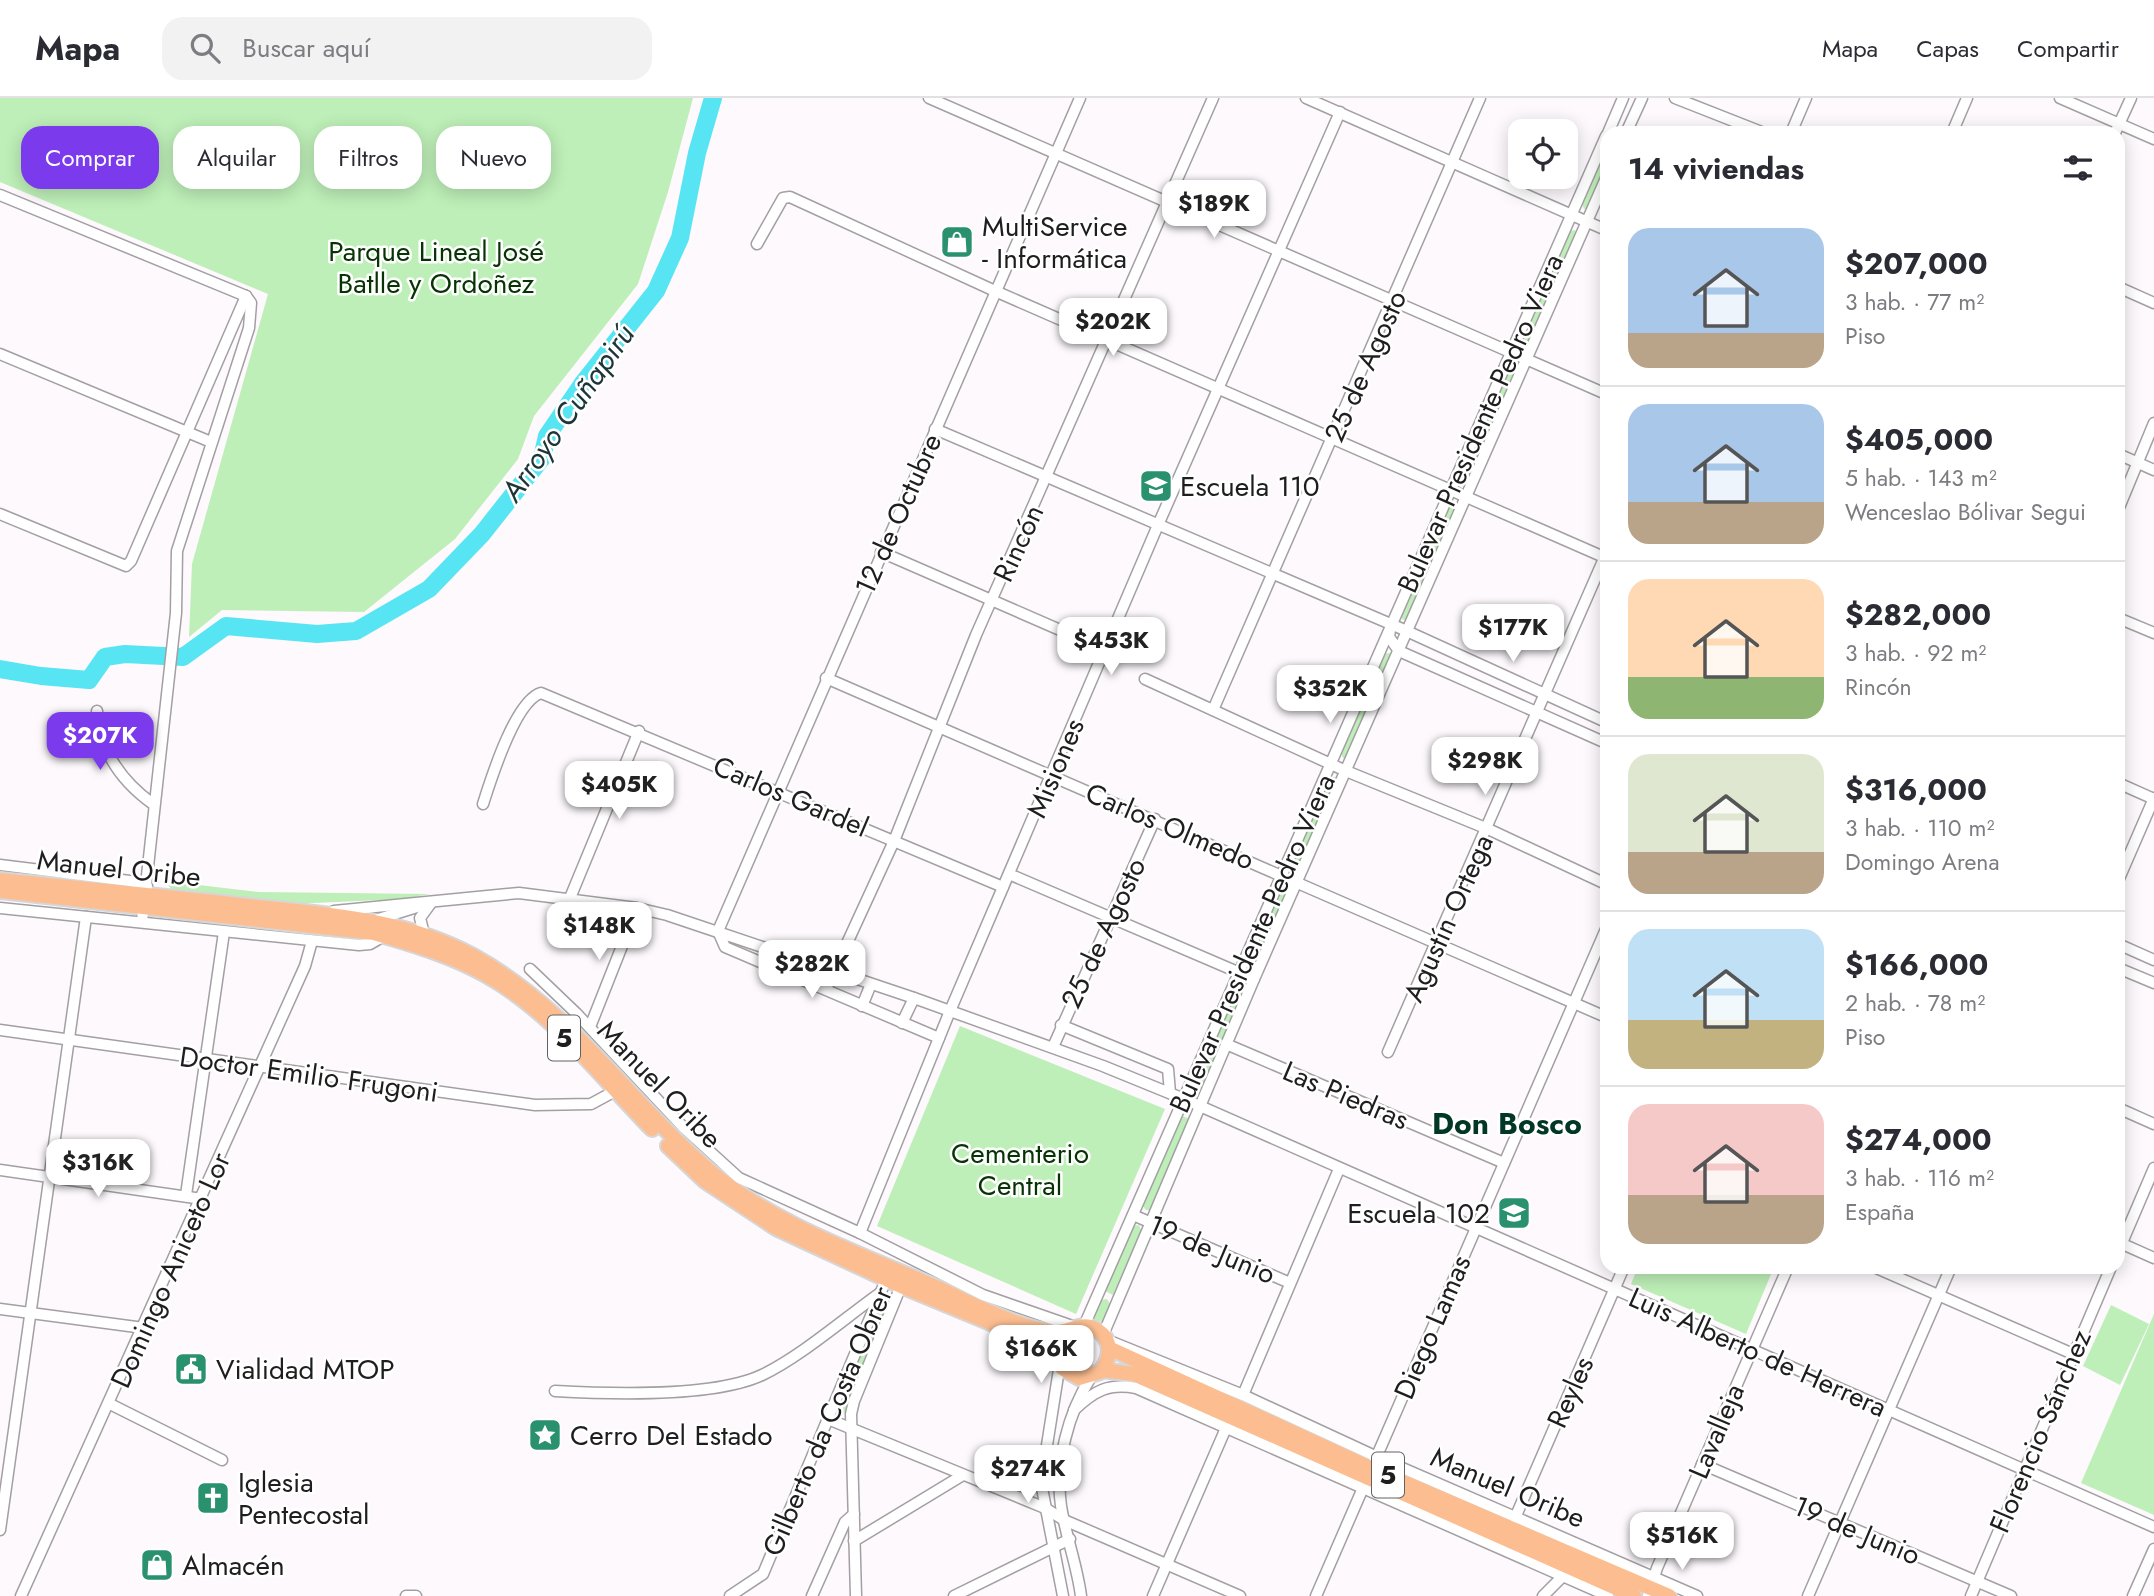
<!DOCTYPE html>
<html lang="es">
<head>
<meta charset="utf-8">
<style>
	:root { --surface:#fff; --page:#f2f2f3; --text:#2b2b33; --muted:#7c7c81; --line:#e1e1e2; --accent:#7c3aed }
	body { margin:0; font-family:Jost,sans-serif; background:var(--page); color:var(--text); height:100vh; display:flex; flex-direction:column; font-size:26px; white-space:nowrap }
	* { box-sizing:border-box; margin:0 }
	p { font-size:23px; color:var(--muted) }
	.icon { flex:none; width:38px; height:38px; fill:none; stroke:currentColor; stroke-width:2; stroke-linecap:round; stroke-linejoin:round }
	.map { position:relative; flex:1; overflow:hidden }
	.details { position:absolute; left:1600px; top:28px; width:525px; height:1148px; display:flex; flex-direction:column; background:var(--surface); border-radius:21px; box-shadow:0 4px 18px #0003 }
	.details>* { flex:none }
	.banner { position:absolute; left:21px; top:28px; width:665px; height:63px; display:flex; gap:14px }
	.buttons { position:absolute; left:1508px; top:21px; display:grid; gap:14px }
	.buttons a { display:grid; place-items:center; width:70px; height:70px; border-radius:14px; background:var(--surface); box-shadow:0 4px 18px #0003; font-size:35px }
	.price { position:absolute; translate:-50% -60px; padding:0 16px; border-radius:14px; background:#fff; color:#222; font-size:23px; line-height:46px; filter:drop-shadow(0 2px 4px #0008) }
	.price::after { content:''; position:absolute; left:50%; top:42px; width:21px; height:16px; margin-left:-10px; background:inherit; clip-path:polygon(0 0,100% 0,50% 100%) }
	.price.current { background:var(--accent); color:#fff }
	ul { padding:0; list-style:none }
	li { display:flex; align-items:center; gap:21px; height:175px; padding:0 28px }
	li+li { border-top:2px solid var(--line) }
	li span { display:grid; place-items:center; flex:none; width:196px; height:140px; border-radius:21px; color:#555 }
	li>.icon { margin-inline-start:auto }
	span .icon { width:84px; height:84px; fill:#fffc; stroke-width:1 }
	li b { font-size:30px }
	h2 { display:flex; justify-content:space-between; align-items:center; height:84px; padding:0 28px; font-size:30px }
	.pill { padding:0 24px; border-radius:21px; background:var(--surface); box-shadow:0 4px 18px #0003; font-size:24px; line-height:63px }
	.pill.current { background:var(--accent); color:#fff }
	header { display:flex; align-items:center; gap:42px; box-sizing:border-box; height:98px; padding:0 35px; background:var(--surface); border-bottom:2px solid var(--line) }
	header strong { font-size:33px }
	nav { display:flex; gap:38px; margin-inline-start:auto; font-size:24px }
	.search { width:490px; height:63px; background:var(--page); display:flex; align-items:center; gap:18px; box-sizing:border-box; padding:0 24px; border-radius:21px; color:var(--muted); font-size:26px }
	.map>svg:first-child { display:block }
</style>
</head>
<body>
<header>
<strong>Mapa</strong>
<div class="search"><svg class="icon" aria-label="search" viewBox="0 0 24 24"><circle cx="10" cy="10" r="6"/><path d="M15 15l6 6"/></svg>Buscar aquí</div>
<nav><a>Mapa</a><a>Capas</a><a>Compartir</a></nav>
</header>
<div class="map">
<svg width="2154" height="1498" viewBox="0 0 2154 1498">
	<rect width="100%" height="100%" fill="#fdf9fd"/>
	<g fill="#beefb8">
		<path d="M 0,0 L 693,0 L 668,94 L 638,186 L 534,318 L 518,361 L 455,441 L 364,514 L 222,512 L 189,539 L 192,466 L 268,196 L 0,84 Z"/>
		<path d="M 1606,49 L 1606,71 L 1590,110 L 1584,111 L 1582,106 Z"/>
		<path d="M 1575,132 L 1577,137 L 1529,247 L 1524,248 L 1521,244 L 1570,133 Z"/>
		<path d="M 1511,270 L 1516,272 L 1516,276 L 1469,384 L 1463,386 L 1461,380 Z"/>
		<path d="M 1454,407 L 1457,408 L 1408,521 L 1403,522 L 1401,518 L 1449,408 Z"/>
		<path d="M 1389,555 L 1391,557 L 1347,660 L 1343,660 L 1341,655 L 1384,556 Z"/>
		<path d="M 1335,679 L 1338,683 L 1294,775 L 1290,768 L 1329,680 Z"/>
		<path d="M 165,783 L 259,794 L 430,796 L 402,801 L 292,806 L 173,793 Z"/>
		<path d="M 1287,789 L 1254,872 L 1251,873 L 1248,868 L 1281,790 Z"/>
		<path d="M 1238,888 L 1246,891 L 1200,994 L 1195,989 Z"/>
		<path d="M 960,928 L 1165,1011 L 1076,1216 L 877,1128 Z"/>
		<path d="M 1182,1018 L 1190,1021 L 1150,1112 L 1146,1112 L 1143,1108 Z"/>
		<path d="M 1139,1127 L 1141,1132 L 1113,1197 L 1105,1193 L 1133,1128 Z"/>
		<path d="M 1638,1169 L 1774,1169 L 1746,1236 L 1631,1186 Z"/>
		<path d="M 886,1201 L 888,1206 L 844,1316 L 838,1318 L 836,1313 L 883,1202 Z"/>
		<path d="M 1107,1201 L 1110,1206 L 1102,1224 L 1092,1221 L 1101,1202 Z"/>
		<path d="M 2111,1207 L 2149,1226 L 2120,1287 L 2083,1268 Z"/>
		<path d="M 2154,1216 L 2154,1417 L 2081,1385 Z"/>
	</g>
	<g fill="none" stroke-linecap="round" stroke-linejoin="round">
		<path stroke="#58e5f3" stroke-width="18" d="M 0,571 L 41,578 L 89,582 L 105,559 L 125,556 L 183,559 L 226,528 L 317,536 L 356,533 L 429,491 L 482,436 L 542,360 L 547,338 L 583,285 L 656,193 L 680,140 L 697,55 L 713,0"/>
		<defs>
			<g id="minor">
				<path d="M 929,0 L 1606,296"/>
				<path d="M 1306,0 L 1606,132"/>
				<path d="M 1675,0 L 1764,35"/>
				<path d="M 2060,0 L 2154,41"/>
				<path d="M 1608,35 L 1623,0"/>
				<path d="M 1626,35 L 1642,0"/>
				<path d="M 1791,35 L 1806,0"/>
				<path d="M 1952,35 L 1967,0"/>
				<path d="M 2115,35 L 2131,0"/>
				<path d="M 0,97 L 246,198"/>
				<path d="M 757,146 L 783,100 L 790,99 L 995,193 L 1606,460"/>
				<path d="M 2118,189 L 2154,205"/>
				<path d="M 0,256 L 211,344"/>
				<path d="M 935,331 L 1400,530 L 1606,624"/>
				<path d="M 2118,356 L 2154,372"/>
				<path d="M 2118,412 L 2154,325"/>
				<path d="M 0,416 L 126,468 L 131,463 L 246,198"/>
				<path d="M 881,454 L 1106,552"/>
				<path d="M 2118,520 L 2154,535"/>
				<path d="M 1390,532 L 1389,539 L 1399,553 L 1606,645"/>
				<path d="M 826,580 L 1606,919"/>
				<path d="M 1145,581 L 1346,673 L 1488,731 L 1606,786"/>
				<path d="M 1213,612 L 1480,0"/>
				<path d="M 97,613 C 100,653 121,683 153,706"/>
				<path d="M 2118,685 L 2154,701"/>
				<path d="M 483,706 C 491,681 515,603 541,595 L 1003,789"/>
				<path d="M 0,767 L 130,783 L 147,788"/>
				<path d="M 1009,776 L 1254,881"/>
				<path d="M 2118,783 L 2154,700"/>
				<path d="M 570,800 L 639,633"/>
				<path d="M 0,810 L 359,847 L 370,846 L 384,838"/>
				<path d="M 334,813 L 519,795 L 637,810 L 667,817 L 914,900 L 1103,968 L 1184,1001 L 2154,1429"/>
				<path d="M 142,823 L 176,515 L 177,453 L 249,230 L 251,205 L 246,198"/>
				<path d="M 372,823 L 417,809"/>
				<path d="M 424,836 L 420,820 L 431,805"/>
				<path d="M 2118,846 L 2154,862"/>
				<path d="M 2118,870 L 2154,885"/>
				<path d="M 530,871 L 576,915 L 684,1030 L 739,1080 L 860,1135 L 983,1197 L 1075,1229"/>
				<path d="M 826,891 L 894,743 L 976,537 L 1213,0"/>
				<path d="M 862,908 L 871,886"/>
				<path d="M 902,925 L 914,900"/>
				<path d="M 1061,927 L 1168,971 L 1170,995"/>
				<path d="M 590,929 L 637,810"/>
				<path d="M 0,932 L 535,1007 L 591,1006 L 615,993"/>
				<path d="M 939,940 L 725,849 L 718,833 L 1080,0"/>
				<path d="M 1226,946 L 1504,1065"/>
				<path d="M 1053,949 L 1155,721"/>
				<path d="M 1388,954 L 1606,456"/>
				<path d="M 2118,1010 L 2154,1026"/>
				<path d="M 0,1072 L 202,1101"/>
				<path d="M 186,1097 L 224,834"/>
				<path d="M 1133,1117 L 1290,1185"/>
				<path d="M 860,1135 L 950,913 L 1158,427 L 1340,14"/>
				<path d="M 2118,1144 L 2154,1160"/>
				<path d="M 2118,1154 L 2154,1070"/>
				<path d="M 1874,1169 L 2073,1256"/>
				<path d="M 0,1211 L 144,1230"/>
				<path d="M 1084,1228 L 1606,38"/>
				<path d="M 1103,1237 L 1254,881 L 1606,80"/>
				<path d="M 1107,1242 L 1243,1297 L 1377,1359 L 1697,1498"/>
				<path d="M 1060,1265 L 1041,1385 L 1063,1498"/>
				<path d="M 555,1293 C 609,1296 713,1300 762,1277 C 800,1259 845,1220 880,1195"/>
				<path d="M 1243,1297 L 1339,1071"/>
				<path d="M 110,1306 L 222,1362"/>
				<path d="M 1074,1312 C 1094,1293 1108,1285 1136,1290 L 1608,1498"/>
				<path d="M 828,1321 L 1045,1410 L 1064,1422 L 1240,1498"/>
				<path d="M 1702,1366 L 2011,1498"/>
				<path d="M 1515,1420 L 1624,1169"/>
				<path d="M 0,1432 L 86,819"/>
				<path d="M 854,1443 L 963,1377"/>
				<path d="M 21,1498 L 305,868 L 312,843"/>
				<path d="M 406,1498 L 416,1498"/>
				<path d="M 730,1498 L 763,1476 L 888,1177"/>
				<path d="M 812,1498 L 845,1424 L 854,1416"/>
				<path d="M 856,1498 L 851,1316 L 854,1303 L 903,1183"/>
				<path d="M 954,1498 L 1070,1441"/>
				<path d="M 1081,1498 C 1077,1467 1066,1439 1061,1408 C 1055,1365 1068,1315 1091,1279"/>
				<path d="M 1153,1498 L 1226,1330"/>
				<path d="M 1316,1498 L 1606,831"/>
				<path d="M 1543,1498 L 1562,1479"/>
				<path d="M 1648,1498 L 1657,1470 L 1788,1169"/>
				<path d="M 1808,1498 L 1951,1169"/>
				<path d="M 1971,1498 L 2111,1169"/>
				<path d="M 2133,1498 L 2154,1451"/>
			</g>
			<g id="highway">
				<path d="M 0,782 C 83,791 166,798 249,808 C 325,816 405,821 473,858 C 573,913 626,1002 710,1073 C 776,1128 861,1156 938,1190 C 971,1205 1016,1229 1052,1234 C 1067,1236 1081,1223 1095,1231 C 1114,1241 1111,1261 1100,1274 L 1079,1280 L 1062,1270 C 1056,1256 1057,1242 1070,1232"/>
				<path d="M 0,793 L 374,835 C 412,846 451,857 486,877 C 551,913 600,978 652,1031"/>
				<path d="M 668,1048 L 705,1083 L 776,1130 L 901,1188 L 1044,1247 L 1059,1259"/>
				<path d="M 1109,1250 L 1373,1371 L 1669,1498"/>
				<path d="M 1102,1272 L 1134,1276 L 1634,1498"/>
			</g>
		</defs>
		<use href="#minor" stroke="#a39fa3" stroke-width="13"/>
		<use href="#highway" stroke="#d7d6d7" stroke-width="18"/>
		<use href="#minor" stroke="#fff" stroke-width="10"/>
		<use href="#highway" stroke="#fcbe91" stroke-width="14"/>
	</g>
	<defs>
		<symbol id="shop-square" viewBox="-11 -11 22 22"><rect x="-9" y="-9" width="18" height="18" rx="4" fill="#2a916e" stroke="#fff"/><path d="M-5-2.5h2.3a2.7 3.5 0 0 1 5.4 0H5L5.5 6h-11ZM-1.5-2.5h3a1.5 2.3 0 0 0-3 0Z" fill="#fff"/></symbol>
		<symbol id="school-square" viewBox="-11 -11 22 22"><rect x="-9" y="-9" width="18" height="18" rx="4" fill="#2a916e" stroke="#fff"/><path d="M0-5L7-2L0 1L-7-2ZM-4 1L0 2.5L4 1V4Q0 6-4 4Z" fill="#fff"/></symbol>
		<symbol id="civic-square" viewBox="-11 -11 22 22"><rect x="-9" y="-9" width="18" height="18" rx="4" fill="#2a916e" stroke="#fff"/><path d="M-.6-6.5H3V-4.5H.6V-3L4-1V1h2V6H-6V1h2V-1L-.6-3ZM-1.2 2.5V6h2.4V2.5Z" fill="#fff"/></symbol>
		<symbol id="sight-square" viewBox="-11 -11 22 22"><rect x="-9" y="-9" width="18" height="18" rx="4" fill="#2a916e" stroke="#fff"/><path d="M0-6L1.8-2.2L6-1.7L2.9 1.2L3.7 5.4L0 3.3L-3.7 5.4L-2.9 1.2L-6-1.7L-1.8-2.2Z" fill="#fff"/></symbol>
		<symbol id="church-square" viewBox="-11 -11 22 22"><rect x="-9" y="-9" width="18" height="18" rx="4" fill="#2a916e" stroke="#fff"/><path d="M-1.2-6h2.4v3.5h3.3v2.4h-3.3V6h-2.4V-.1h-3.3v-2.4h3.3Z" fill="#fff"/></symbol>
	</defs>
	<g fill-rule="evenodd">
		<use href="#shop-square" x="938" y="125" width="38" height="38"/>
		<use href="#school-square" x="1137" y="369" width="38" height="38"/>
		<use href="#school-square" x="1495" y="1096" width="38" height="38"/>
		<use href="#civic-square" x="172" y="1252" width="38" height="38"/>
		<use href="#sight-square" x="526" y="1318" width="38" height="38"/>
		<use href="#church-square" x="194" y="1381" width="38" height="38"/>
		<use href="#shop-square" x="138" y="1448" width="38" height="38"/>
	</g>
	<g text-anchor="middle" stroke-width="5" stroke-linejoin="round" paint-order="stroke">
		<g fill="#fff" stroke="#626262" stroke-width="2">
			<rect x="548" y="917.5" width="32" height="45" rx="5"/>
			<rect x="1372" y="1354.5" width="32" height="45" rx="5"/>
		</g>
		<g font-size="26" font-weight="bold" fill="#1f1e1f">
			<text x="564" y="949">5</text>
			<text x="1388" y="1386">5</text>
		</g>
		<g font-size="28" fill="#1f1e1f" stroke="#fff" text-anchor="start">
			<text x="982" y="138">MultiService<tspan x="982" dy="32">- Informática</tspan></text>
			<text x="1180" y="398">Escuela 110</text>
			<text x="1490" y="1125" text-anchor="end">Escuela 102</text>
			<text x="216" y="1281">Vialidad MTOP</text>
			<text x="570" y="1347">Cerro Del Estado</text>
			<text x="238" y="1394">Iglesia<tspan x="238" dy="32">Pentecostal</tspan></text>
			<text x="182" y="1477">Almacén</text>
		</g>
		<g font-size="28" fill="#063403" stroke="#fff">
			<text x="436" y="163">Parque Lineal José<tspan x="436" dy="32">Batlle y Ordoñez</tspan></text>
			<text x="1020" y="1065">Cementerio<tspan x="1020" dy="32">Central</tspan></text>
		</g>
		<g font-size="28" fill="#1f1e1f" stroke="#fff">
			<text transform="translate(1365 268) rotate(-66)" y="10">25 de Agosto</text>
			<text transform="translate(1480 325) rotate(-66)" y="10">Bulevar Presidente Pedro Viera</text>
			<text transform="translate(898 416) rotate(-66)" y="10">12 de Octubre</text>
			<text transform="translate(1018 445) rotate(-65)" y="10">Rincón</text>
			<text transform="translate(1055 670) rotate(-67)" y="10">Misiones</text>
			<text transform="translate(791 698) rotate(23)" y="10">Carlos Gardel</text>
			<text transform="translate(1170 728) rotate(23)" y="10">Carlos Olmedo</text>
			<text transform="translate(119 770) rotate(6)" y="10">Manuel Oribe</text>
			<text transform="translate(1448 820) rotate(-66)" y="10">Agustín Ortega</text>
			<text transform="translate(1103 835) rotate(-65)" y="10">25 de Agosto</text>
			<text transform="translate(1252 845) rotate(-66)" y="10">Bulevar Presidente Pedro Viera</text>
			<text transform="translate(309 976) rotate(8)" y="10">Doctor Emilio Frugoni</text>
			<text transform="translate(660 986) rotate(46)" y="10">Manuel Oribe</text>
			<text transform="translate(1346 997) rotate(23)" y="10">Las Piedras</text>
			<text transform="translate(1212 1151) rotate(23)" y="10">19 de Junio</text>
			<text transform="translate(170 1172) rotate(-66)" y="10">Domingo Aniceto Lor</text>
			<text transform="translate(1432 1229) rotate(-67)" y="10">Diego Lamas</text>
			<text transform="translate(1758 1254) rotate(24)" y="10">Luis Alberto de Herrera</text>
			<text transform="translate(1570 1294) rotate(-66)" y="10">Reyles</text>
			<text transform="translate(827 1323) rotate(-67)" y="10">Gilberto da Costa Obrer</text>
			<text transform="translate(1716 1333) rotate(-67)" y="10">Lavalleja</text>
			<text transform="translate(2040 1333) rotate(-67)" y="10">Florencio Sánchez</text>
			<text transform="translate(1508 1389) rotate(23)" y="10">Manuel Oribe</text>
			<text transform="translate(1857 1432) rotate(23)" y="10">19 de Junio</text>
		</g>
		<g font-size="30" font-style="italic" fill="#1d3538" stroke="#fff">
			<text transform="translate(568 315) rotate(-55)" y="10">Arroyo Cuñapirú</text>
		</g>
		<g font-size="30" font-weight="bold" fill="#023625" stroke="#fff">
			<text x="1507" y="1036">Don Bosco</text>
		</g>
	</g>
</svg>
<div class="buttons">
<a><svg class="icon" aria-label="locate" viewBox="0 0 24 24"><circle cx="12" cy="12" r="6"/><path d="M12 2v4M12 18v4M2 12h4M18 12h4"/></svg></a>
</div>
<b class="price" style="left:1214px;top:142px">$189K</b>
<b class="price" style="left:1113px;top:260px">$202K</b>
<b class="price" style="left:1513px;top:566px">$177K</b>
<b class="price" style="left:1111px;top:579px">$453K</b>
<b class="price" style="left:1330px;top:627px">$352K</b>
<b class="price current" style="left:100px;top:674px">$207K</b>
<b class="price" style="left:1485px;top:699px">$298K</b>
<b class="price" style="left:619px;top:723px">$405K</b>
<b class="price" style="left:599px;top:864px">$148K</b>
<b class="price" style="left:812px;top:902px">$282K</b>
<b class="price" style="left:98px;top:1101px">$316K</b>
<b class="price" style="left:1041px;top:1287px">$166K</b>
<b class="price" style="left:1028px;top:1407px">$274K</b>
<b class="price" style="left:1682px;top:1474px">$516K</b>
<div class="banner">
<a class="pill current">Comprar</a>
<a class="pill">Alquilar</a>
<a class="pill">Filtros</a>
<a class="pill">Nuevo</a>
</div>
<section class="details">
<h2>14 viviendas<svg class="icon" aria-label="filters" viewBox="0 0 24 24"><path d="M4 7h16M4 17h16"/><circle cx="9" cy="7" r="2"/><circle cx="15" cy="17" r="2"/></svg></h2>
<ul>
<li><span style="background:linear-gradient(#a9c7e8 75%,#b9a48a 0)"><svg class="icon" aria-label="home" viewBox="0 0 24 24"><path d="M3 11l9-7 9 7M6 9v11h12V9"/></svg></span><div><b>$207,000</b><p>3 hab. · 77 m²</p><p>Piso</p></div></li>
<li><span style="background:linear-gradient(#a9c7e8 70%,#b9a48a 0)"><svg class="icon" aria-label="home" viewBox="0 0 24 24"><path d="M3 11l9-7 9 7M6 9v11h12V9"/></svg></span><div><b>$405,000</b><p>5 hab. · 143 m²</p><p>Wenceslao Bólivar Segui</p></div></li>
<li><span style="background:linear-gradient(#ffd9b3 70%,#8fb573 0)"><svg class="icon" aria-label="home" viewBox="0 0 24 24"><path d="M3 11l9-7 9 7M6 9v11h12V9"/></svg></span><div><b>$282,000</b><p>3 hab. · 92 m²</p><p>Rincón</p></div></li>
<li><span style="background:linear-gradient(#dfe7d0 70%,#b9a48a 0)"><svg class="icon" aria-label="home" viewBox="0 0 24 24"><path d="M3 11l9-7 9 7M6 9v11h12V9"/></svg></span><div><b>$316,000</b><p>3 hab. · 110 m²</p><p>Domingo Arena</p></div></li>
<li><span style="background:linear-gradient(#bfe0f5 65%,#c2b280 0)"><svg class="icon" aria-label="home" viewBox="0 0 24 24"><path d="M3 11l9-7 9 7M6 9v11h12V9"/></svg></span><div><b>$166,000</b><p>2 hab. · 78 m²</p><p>Piso</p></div></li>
<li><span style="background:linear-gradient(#f6c9c9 65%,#b9a48a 0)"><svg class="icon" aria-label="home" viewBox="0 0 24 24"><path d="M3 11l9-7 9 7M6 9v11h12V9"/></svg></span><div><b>$274,000</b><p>3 hab. · 116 m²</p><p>España</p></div></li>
</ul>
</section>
</div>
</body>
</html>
